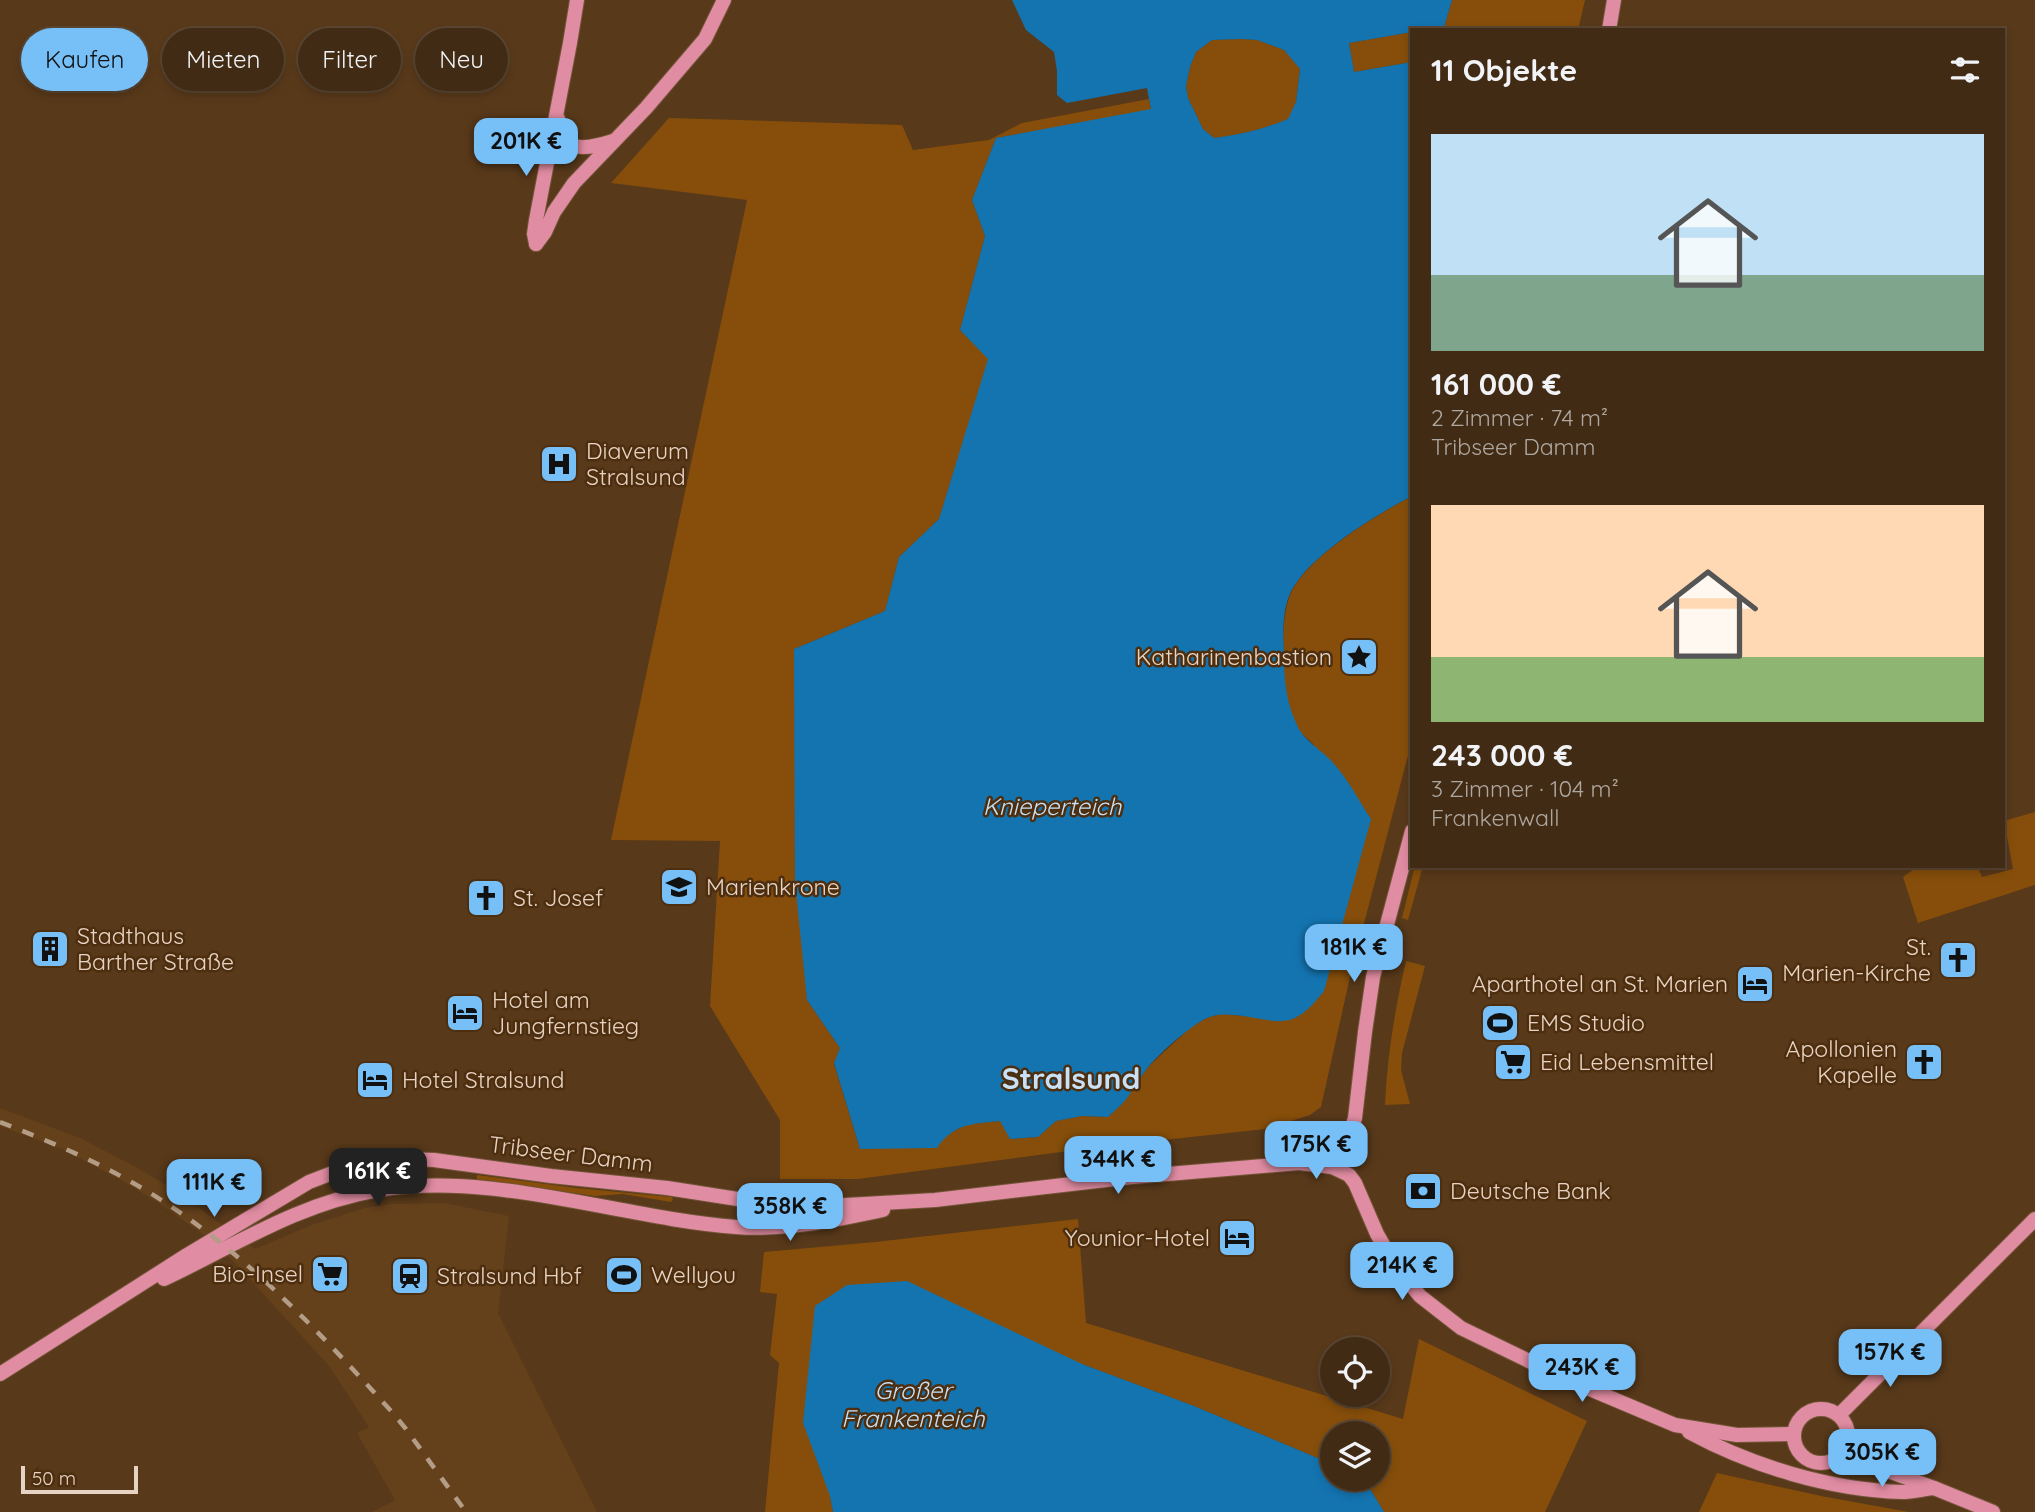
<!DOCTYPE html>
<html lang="de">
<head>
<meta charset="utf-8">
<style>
	:root { --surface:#422b14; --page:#49331d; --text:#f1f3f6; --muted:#aea7a0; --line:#5a4734; --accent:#77bff7 }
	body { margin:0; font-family:Quicksand,sans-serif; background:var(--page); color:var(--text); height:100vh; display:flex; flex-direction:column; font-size:26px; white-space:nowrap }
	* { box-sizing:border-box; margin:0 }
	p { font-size:23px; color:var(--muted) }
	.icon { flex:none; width:38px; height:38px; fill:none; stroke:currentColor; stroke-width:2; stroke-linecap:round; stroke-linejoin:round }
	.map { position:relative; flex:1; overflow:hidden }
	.panel { position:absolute; left:1410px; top:28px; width:595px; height:840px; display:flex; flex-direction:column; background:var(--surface); border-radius:0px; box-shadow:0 4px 10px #0003,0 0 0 2px var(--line) }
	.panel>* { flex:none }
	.hud { position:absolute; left:21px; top:28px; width:665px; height:63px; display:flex; gap:14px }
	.tools { position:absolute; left:1320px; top:1337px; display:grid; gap:14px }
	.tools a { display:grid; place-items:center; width:70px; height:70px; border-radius:50%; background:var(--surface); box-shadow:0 4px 10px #0003,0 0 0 2px var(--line); font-size:35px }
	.scale { position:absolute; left:21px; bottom:18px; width:117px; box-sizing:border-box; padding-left:7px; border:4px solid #e7d3c3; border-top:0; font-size:19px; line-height:24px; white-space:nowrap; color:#e7d3c3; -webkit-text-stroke:5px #4d2e0f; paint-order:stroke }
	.price { position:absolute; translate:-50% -60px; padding:0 16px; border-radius:14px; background:var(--accent); color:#111; font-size:23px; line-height:46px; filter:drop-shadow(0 2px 4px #0008) }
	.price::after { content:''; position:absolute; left:50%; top:42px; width:21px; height:16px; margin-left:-10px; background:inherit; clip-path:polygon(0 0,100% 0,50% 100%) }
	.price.current { background:#222; color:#fff }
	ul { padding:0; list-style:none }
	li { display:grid; align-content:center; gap:14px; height:371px; padding:0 21px }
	li span { display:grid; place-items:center; height:217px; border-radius:0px; color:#555 }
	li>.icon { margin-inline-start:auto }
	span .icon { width:126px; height:126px; fill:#fffc; stroke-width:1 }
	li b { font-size:30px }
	h2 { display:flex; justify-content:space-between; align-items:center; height:84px; padding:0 21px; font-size:30px }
	.tag { padding:0 24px; border-radius:32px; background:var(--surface); box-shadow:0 4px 10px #0003,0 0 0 2px var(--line); font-size:24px; line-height:63px }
	.tag.current { background:var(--accent); color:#111 }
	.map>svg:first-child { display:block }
</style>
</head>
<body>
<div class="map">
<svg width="2035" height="1512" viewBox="0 0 2035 1512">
	<rect width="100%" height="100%" fill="#58391a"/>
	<path fill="#64401b" d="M 0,1108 L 80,1138 L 136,1167 L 176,1191 L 255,1249 L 314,1224 L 365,1208 L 392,1204 L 444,1203 L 509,1216 L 498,1313 L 597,1512 L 372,1512 L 395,1500 L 357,1433 L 369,1427 L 329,1366 L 237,1265 L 204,1235 L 157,1202 L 123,1181 L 62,1149 L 0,1126 Z"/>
	<g fill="#864e0a">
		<path d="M 1452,0 L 1585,0 L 1578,30 L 1426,30 L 1444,27 Z"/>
		<path d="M 1412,32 L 1412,62 L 1354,72 L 1349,43 Z"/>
		<path d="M 1241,39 L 1257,40 L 1284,50 L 1300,68 L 1296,102 L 1289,119 C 1264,129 1240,135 1214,138 L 1203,129 L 1188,98 L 1186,86 L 1190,67 L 1196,52 L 1212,40 Z"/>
		<path d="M 1149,99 L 1151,110 L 996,138 L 972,200 L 985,236 L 960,330 L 989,359 L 939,519 L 899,557 L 885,611 L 794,649 L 807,1000 L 840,1048 L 834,1064 L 860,1149 L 946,1135 L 968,1124 L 1001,1121 L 1010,1139 L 1038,1137 L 1056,1121 L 1082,1116 L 1108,1117 L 1123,1102 L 1149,1066 L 1191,1027 L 1209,1017 L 1221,1014 L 1243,1016 L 1314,745 C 1310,740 1302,735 1299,730 C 1288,712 1284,687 1284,667 C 1283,644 1282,620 1289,598 C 1301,560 1378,514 1412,496 L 1412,740 L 1350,977 L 1321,1107 L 1310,1115 L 1265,1129 L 1099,1147 L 858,1179 L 780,1179 L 780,1120 L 710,1006 L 720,841 L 611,840 L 747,200 L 611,183 L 669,118 L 902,125 L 913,150 L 989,140 L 1022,123 Z"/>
		<path d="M 2035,812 L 2035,885 L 1918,923 L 1903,877 L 1918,866 L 1977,866 L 1982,877 L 2013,869 L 2004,821 Z"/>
		<path d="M 1415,866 L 1423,866 L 1408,920 L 1402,918 Z"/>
		<path d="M 1406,961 L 1425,966 L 1402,1053 L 1401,1070 L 1410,1104 L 1385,1105 C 1387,1056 1395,1009 1406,961 Z"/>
		<path d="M 477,1175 L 576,1188 L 672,1197 L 673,1199 L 671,1202 L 623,1194 L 595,1196 L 477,1179 Z"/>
		<path d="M 1078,1219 L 1086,1323 L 1403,1419 L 1419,1339 L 1587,1421 L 1545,1512 L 1384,1512 L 1364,1479 L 1377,1479 L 1377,1433 L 1332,1433 L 1332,1464 L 1194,1406 L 1082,1364 L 830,1496 L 833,1512 L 765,1512 L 779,1363 L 770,1355 L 777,1294 L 760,1292 L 764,1252 L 875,1242 Z"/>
		<path d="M 1717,1473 L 1821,1496 L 1909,1512 L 1699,1512 Z"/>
	</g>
	<g fill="#1474b0" fill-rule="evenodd">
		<path d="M 1012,0 L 1452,0 L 1444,27 L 1412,30 L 1412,32 L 1349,43 L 1354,72 L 1412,62 L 1412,496 C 1377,514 1304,558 1289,596 C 1282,615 1283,635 1284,655 C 1284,680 1286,704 1298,727 C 1305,742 1325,752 1335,765 C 1349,781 1359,801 1371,819 L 1324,991 C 1290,1035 1279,1019 1233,1015 C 1224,1014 1216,1014 1207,1018 C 1189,1027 1162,1051 1149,1066 C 1140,1077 1133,1091 1124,1102 C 1119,1107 1113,1112 1108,1117 L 1082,1116 L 1056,1121 L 1038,1137 L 1010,1139 L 1000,1121 C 973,1124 954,1123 937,1148 L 860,1149 L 834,1063 L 840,1048 L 807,1000 L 795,882 L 794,649 L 885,611 L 899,557 L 939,519 L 988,359 L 960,330 L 985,236 L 972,200 L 996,138 L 1151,109 L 1147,88 L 1067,103 L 1057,95 L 1057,71 L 1054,52 L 1026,30 ZM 1241,39 L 1257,40 L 1284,50 L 1300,69 L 1296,102 L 1288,119 C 1264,129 1240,135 1214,138 L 1203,129 L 1188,98 L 1186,86 L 1190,67 L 1196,52 L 1212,40 Z"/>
		<path d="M 907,1281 L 1082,1364 L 1194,1406 L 1332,1464 L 1332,1479 L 1364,1479 L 1384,1512 L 833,1512 L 830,1496 L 803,1423 L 815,1306 L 847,1285 Z"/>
	</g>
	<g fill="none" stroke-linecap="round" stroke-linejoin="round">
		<defs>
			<g id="secondary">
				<path d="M 1609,30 L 1614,0"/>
				<path d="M 558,119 C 563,154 585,150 613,141"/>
				<path d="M 536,244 L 545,232 L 554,212 L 574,183 L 646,108 L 705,39 L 724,0"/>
				<path d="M 536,244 L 534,234 L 536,220 L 570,43 L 577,0"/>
				<path d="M 1340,1169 L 1355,1118 L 1365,1032 L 1373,977 L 1412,831"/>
				<path d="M 164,1279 C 236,1245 297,1204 378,1190 C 495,1171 619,1218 736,1227 C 785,1231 835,1220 883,1210"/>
				<path d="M 0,1374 L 187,1255 L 309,1182 L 335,1172 L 358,1166 L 406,1159 L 434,1160 L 551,1176 L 667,1188 L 782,1206 L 811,1207 L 935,1200 L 1132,1177 L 1299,1163 L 1332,1167 L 1349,1175 L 1355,1183 L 1377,1234 L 1396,1267 L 1420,1296 L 1461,1328 L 1566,1379 L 1675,1425 L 1737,1435 L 1793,1434"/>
				<circle cx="1821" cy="1436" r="27"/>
				<path d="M 1839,1415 L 2035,1219"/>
				<path d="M 1689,1432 C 1752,1466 1830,1490 1902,1492 C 1912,1492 1924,1489 1934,1488"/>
				<path d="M 1842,1454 L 1934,1488 L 1993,1512"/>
			</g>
		</defs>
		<use href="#secondary" stroke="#725538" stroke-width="16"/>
		<use href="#secondary" stroke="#e08ca2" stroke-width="14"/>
		<path stroke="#b49d87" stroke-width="4.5" stroke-dasharray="12 12" stroke-linecap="butt" d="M 0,1122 C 43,1139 85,1156 126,1179 C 230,1236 313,1325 392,1412 L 406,1429 L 466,1512"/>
	</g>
	<defs>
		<symbol id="hospital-square" viewBox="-11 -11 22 22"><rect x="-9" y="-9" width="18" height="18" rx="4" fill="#77bff7" stroke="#4d2e0f"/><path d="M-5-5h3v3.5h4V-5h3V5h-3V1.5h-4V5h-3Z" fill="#111"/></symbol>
		<symbol id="sight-square" viewBox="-11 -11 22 22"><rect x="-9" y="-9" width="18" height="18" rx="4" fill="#77bff7" stroke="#4d2e0f"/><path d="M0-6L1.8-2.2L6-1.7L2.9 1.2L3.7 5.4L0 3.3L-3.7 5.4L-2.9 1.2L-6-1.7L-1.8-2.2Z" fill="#111"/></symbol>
		<symbol id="school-square" viewBox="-11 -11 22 22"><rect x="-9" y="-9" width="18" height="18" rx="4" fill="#77bff7" stroke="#4d2e0f"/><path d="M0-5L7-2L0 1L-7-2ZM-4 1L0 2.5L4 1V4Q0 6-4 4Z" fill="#111"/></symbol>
		<symbol id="church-square" viewBox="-11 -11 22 22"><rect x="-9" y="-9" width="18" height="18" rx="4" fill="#77bff7" stroke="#4d2e0f"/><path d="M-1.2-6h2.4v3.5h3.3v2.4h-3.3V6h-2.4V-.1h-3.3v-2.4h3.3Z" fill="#111"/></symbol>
		<symbol id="building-square" viewBox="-11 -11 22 22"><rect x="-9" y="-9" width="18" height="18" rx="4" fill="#77bff7" stroke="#4d2e0f"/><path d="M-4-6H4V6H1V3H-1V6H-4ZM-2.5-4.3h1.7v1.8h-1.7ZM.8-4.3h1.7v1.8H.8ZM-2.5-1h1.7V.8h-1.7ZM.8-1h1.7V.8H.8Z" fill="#111"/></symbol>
		<symbol id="hotel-square" viewBox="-11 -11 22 22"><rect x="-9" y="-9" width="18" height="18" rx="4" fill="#77bff7" stroke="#4d2e0f"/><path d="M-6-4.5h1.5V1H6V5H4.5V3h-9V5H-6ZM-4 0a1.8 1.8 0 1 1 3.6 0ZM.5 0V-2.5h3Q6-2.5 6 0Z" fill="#111"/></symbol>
		<symbol id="stadium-square" viewBox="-11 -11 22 22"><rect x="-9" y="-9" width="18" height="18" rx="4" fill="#77bff7" stroke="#4d2e0f"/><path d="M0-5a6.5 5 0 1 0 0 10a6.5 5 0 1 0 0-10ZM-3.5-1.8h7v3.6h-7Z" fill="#111"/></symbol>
		<symbol id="supermarket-square" viewBox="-11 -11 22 22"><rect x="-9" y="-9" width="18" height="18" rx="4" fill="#77bff7" stroke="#4d2e0f"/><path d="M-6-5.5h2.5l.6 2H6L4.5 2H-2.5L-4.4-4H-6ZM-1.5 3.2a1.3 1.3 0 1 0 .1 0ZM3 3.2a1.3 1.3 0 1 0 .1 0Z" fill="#111"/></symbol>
		<symbol id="bank-square" viewBox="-11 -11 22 22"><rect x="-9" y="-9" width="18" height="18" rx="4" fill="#77bff7" stroke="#4d2e0f"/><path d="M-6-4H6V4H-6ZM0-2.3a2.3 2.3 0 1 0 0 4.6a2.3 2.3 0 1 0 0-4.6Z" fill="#111"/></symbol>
		<symbol id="station-square" viewBox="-11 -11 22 22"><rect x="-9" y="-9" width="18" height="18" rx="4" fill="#77bff7" stroke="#4d2e0f"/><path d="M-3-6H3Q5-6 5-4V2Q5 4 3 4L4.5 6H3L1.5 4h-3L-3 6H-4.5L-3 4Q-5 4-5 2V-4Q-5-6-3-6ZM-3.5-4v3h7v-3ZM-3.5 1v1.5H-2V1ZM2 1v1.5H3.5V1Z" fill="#111"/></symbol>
	</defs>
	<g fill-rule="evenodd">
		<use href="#hospital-square" x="537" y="442" width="44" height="44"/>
		<use href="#sight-square" x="1337" y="635" width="44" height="44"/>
		<use href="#school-square" x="657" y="865" width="44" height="44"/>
		<use href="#church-square" x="464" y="876" width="44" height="44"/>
		<use href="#building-square" x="28" y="927" width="44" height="44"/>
		<use href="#church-square" x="1936" y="938" width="44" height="44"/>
		<use href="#hotel-square" x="1733" y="962" width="44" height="44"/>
		<use href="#hotel-square" x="443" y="991" width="44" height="44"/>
		<use href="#stadium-square" x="1478" y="1001" width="44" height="44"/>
		<use href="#supermarket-square" x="1491" y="1040" width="44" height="44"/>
		<use href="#church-square" x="1902" y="1040" width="44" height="44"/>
		<use href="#hotel-square" x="353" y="1058" width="44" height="44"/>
		<use href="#bank-square" x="1401" y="1169" width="44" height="44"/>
		<use href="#hotel-square" x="1215" y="1216" width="44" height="44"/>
		<use href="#supermarket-square" x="308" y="1252" width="44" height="44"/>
		<use href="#stadium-square" x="602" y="1253" width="44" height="44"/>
		<use href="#station-square" x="388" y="1254" width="44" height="44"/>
	</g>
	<g text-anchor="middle" stroke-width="5" stroke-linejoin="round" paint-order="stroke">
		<g font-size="23" fill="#e7d3c3" stroke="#4d2e0f" text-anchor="start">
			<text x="586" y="459">Diaverum<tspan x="586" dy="26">Stralsund</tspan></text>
			<text x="1332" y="665" text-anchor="end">Katharinenbastion</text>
			<text x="706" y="895">Marienkrone</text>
			<text x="513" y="906">St. Josef</text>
			<text x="77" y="944">Stadthaus<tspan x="77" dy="26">Barther Straße</tspan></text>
			<text x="1931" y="955" text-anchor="end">St.<tspan x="1931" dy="26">Marien-Kirche</tspan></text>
			<text x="1728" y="992" text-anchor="end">Aparthotel an St. Marien</text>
			<text x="492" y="1008">Hotel am<tspan x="492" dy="26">Jungfernstieg</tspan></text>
			<text x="1527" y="1031">EMS Studio</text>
			<text x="1897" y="1057" text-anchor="end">Apollonien<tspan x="1897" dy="26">Kapelle</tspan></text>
			<text x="1540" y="1070">Eid Lebensmittel</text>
			<text x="402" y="1088">Hotel Stralsund</text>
			<text x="1450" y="1199">Deutsche Bank</text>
			<text x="1210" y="1246" text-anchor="end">Younior-Hotel</text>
			<text x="303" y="1282" text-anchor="end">Bio-Insel</text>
			<text x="651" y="1283">Wellyou</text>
			<text x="437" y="1284">Stralsund Hbf</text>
		</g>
		<g font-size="23" fill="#e7d3c3" stroke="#4d2e0f">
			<text transform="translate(571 1154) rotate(7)" y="8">Tribseer Damm</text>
		</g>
		<g font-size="24" font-style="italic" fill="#c8dff3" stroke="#4d2e0f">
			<text x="1052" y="815">Knieperteich</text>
			<text x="913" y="1399">Großer<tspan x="913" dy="28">Frankenteich</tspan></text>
		</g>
		<g font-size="30" font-weight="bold" fill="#c8e1f6" stroke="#4d2e0f">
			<text x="1071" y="1089">Stralsund</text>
		</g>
	</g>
</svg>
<div class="tools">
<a><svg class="icon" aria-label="locate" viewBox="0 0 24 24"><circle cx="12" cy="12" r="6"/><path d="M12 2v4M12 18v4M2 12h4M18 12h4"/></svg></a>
<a><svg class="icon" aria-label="layers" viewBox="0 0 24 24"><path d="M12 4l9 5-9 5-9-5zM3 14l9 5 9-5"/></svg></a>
</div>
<div class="scale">50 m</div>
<b class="price" style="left:526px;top:178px">201K €</b>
<b class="price" style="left:1354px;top:984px">181K €</b>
<b class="price" style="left:1316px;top:1181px">175K €</b>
<b class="price" style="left:1118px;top:1196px">344K €</b>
<b class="price current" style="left:378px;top:1208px">161K €</b>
<b class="price" style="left:214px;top:1219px">111K €</b>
<b class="price" style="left:790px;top:1243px">358K €</b>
<b class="price" style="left:1402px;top:1302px">214K €</b>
<b class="price" style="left:1890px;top:1389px">157K €</b>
<b class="price" style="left:1582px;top:1404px">243K €</b>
<b class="price" style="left:1882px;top:1489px">305K €</b>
<div class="hud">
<a class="tag current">Kaufen</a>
<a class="tag">Mieten</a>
<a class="tag">Filter</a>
<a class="tag">Neu</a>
</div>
<section class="panel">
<h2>11 Objekte<svg class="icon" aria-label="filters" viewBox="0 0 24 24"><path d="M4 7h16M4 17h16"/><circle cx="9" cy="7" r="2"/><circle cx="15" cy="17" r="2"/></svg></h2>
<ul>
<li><span style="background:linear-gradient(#bfe0f5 65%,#7fa58c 0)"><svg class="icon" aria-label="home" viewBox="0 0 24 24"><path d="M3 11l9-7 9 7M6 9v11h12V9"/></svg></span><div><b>161 000 €</b><p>2 Zimmer · 74 m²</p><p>Tribseer Damm</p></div></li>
<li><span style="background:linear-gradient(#ffd9b3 70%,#8fb573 0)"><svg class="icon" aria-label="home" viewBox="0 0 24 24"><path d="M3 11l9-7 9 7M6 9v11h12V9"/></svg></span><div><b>243 000 €</b><p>3 Zimmer · 104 m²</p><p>Frankenwall</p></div></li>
</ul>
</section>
</div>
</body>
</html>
